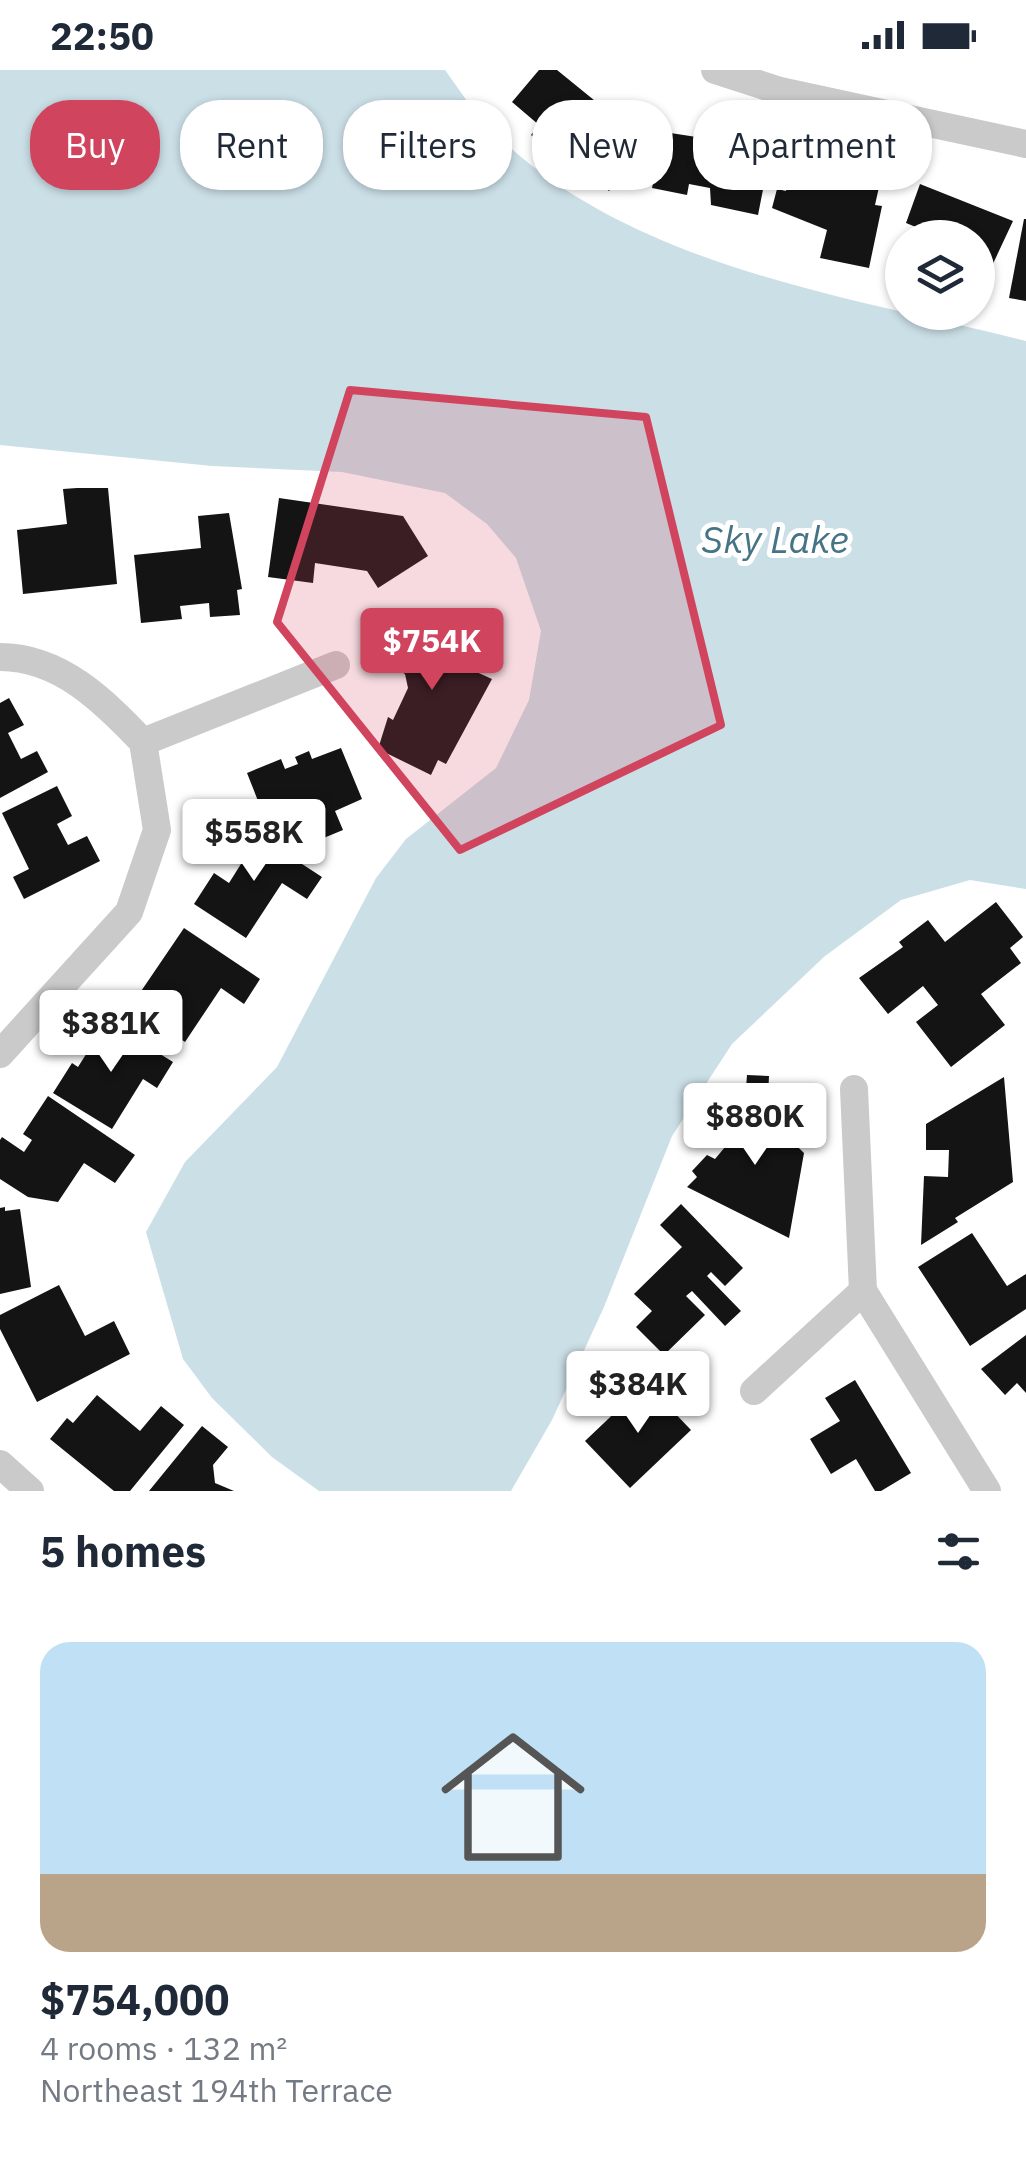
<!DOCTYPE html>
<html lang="en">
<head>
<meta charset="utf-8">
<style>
	:root { --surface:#fff; --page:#f6f6f7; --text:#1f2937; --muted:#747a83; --accent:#d0445e }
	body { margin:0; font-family:"IBM Plex Sans",sans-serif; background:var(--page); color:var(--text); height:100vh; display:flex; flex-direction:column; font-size:38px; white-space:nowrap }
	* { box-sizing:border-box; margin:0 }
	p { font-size:32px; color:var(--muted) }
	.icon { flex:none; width:55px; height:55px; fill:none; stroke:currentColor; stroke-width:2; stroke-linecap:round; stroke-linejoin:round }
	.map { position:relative; height:1421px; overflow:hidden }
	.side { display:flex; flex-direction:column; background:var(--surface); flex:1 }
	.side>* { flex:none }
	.banner { position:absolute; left:30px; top:30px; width:968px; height:90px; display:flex; gap:20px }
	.buttons { position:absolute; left:885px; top:150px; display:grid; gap:20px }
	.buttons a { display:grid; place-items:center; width:110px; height:110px; border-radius:50%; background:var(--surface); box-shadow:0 2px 8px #0004; font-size:50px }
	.price { position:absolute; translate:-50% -85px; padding:0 22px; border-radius:10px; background:#fff; color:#222; font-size:32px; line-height:65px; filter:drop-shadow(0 2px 5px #0008) }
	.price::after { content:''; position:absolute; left:50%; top:60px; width:30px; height:22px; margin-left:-15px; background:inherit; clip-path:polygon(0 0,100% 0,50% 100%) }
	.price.on { background:var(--accent); color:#fff }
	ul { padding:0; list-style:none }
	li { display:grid; align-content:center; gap:20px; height:530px; padding:0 40px }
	li span { display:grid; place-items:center; height:310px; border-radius:30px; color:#555 }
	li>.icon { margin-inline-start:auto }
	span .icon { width:180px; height:180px; fill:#fffc; stroke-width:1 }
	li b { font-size:42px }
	h2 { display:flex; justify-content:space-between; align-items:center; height:120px; padding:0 40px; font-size:42px }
	.tag { padding:0 35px; border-radius:40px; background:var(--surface); box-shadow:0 2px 8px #0004; font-size:35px; line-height:90px }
	.tag.on { background:var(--accent); color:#fff }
	.status { display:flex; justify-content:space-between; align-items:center; height:70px; padding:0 50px; background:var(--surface); direction:ltr }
	.status svg { height:28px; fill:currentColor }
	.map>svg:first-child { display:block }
</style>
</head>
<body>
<div class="status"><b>22:50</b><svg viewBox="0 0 49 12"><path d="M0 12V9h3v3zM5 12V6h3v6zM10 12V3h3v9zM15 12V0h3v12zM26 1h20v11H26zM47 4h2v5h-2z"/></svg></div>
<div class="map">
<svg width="1026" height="1421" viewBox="0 0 1026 1421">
	<rect width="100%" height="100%" fill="#fff"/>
	<path fill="#cbdfe7" d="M 0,0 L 445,0 C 458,18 471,38 486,54 C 620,196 848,226 1026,271 L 1026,819 L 970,810 L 901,830 L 825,886 L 732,974 L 672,1066 L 604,1237 L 552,1350 L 511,1421 L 319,1421 L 272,1387 L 212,1328 L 183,1289 L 146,1162 L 185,1092 L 277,997 L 376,808 L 406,769 L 496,698 L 529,630 L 541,561 L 516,488 L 487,454 L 445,423 L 342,402 L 212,396 L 0,375 Z"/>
	<g fill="#141414">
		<path d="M 539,0 L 557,0 L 648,74 L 609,121 L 580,96 L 575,102 L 531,65 L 539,55 L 512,32 Z"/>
		<path d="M 664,62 L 742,74 L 741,78 L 770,84 L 758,145 L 711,135 L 710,118 L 689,114 L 687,125 L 652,118 Z"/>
		<path d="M 793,90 L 881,108 L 875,135 L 882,136 L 869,198 L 820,188 L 827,160 L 772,138 L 777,119 L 786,121 Z"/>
		<path d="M 920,114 L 1013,151 L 991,198 L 978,192 L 978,168 L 926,168 L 928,162 L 906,153 Z"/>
		<path d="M 1024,149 L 1026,149 L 1026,231 L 1009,228 Z"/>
		<path d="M 77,418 L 108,418 L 117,514 L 23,524 L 17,460 L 67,454 L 63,419 Z"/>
		<path d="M 279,428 L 403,446 L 428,486 L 378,518 L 367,501 L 315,493 L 313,513 L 268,507 Z"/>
		<path d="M 229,443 L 242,519 L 237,520 L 240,545 L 210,547 L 209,533 L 180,536 L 182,549 L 141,553 L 134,485 L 201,478 L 198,446 Z"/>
		<path d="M 447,542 L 450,559 L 463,556 L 472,600 L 492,609 L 446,694 L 438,690 L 431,705 L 378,679 L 388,647 L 393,650 L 408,618 L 405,604 L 396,599 L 392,567 L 408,565 L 405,550 Z"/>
		<path d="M 9,628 L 24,655 L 8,663 L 21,689 L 37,681 L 48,702 L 0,728 L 0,633 Z"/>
		<path d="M 341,678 L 362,729 L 335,741 L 343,760 L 309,774 L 302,755 L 289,760 L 276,730 L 260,736 L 247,703 L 281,689 L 285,699 L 298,694 L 295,687 L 309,681 L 312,689 Z"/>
		<path d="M 57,716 L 72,746 L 57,754 L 68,775 L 87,766 L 100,791 L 24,829 L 13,807 L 29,799 L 2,743 Z"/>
		<path d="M 245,757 L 322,807 L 307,829 L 282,813 L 246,868 L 194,834 L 214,803 L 229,813 L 246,786 L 232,777 Z"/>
		<path d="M 996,832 L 1023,867 L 1010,878 L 1021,893 L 981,924 L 1005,955 L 951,997 L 916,952 L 938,935 L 923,916 L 888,944 L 859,908 L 903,877 L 899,872 L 928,850 L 945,872 Z"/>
		<path d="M 184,858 L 260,909 L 244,934 L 221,918 L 185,972 L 131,936 Z"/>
		<path d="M 107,951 L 173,992 L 157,1018 L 143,1009 L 112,1059 L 53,1023 L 72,993 L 78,997 Z"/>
		<path d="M 747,1005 L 769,1006 L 767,1047 L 804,1083 L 789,1168 L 687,1117 L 697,1107 L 692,1101 L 707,1085 L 715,1089 L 751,1046 L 752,1031 L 745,1031 Z"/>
		<path d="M 1004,1007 L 1013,1112 L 955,1148 L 958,1152 L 921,1175 L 924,1106 L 948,1107 L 949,1080 L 926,1080 L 926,1054 Z"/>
		<path d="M 48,1026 L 135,1085 L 115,1113 L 84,1093 L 58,1132 L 28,1127 L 0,1109 L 0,1070 L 2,1067 L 24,1082 L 32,1070 L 23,1064 Z"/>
		<path d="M 681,1134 L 743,1198 L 725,1216 L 711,1202 L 707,1206 L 741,1241 L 725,1256 L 692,1221 L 686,1226 L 705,1245 L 664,1285 L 636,1257 L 652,1241 L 634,1224 L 682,1177 L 660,1155 Z"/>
		<path d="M 5,1137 L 5,1141 L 20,1139 L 31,1217 L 0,1224 L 0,1138 Z"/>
		<path d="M 972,1163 L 1007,1216 L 1026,1204 L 1026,1239 L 970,1276 L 918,1197 Z"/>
		<path d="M 59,1215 L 85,1266 L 114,1251 L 130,1284 L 37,1332 L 0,1259 L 0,1245 Z"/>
		<path d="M 1026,1265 L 1026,1323 L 1017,1313 L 1005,1325 L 981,1299 Z"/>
		<path d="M 855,1310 L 911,1403 L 881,1421 L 875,1421 L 856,1389 L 831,1404 L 810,1369 L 840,1351 L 825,1328 Z"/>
		<path d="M 646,1313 L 691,1360 L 630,1418 L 585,1371 Z"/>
		<path d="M 97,1325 L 140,1361 L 161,1336 L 184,1355 L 130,1421 L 114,1421 L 50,1369 L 67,1348 L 73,1353 Z"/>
		<path d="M 202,1356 L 228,1377 L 213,1395 L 215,1413 L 234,1421 L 149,1421 Z"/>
	</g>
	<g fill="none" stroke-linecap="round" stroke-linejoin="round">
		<g stroke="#cacaca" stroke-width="28">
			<path d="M 715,0 L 780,21 L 1026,74"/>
			<path d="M 0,587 C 60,587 104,631 143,672"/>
			<path d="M 143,672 L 336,595"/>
			<path d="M 0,984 L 129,842 L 157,760 L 143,672"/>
			<path d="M 863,1221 L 987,1421"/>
			<path d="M 754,1321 L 863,1221 L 854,1019"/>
			<path d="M 0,1394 L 30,1421"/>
		</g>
	</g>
	<path fill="#d0445e" fill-opacity="0.2" stroke="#d0445e" stroke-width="8" stroke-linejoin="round" d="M 350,320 L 646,347 L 721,655 L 460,780 L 277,552 Z"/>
	<g text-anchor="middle" stroke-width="10" stroke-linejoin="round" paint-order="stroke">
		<g font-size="38" font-style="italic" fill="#457485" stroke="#fff">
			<text x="775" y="483">Sky Lake</text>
		</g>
	</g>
</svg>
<div class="buttons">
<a><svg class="icon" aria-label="layers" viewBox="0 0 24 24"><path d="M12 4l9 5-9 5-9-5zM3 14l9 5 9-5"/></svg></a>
</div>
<b class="price on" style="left:432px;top:623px">$754K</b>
<b class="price" style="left:254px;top:814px">$558K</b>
<b class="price" style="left:111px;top:1005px">$381K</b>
<b class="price" style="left:755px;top:1098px">$880K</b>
<b class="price" style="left:638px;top:1366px">$384K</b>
<div class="banner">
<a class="tag on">Buy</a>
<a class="tag">Rent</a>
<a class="tag">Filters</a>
<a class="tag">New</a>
<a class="tag">Apartment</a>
</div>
</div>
<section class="side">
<h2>5 homes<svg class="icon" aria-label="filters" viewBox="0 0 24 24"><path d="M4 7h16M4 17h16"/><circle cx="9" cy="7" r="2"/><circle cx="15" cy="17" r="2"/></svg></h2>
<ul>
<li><span style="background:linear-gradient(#bfe0f5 75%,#b9a48a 0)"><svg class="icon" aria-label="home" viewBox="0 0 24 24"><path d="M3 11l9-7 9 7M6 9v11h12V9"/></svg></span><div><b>$754,000</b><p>4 rooms · 132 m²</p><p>Northeast 194th Terrace</p></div></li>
</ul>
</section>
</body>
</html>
